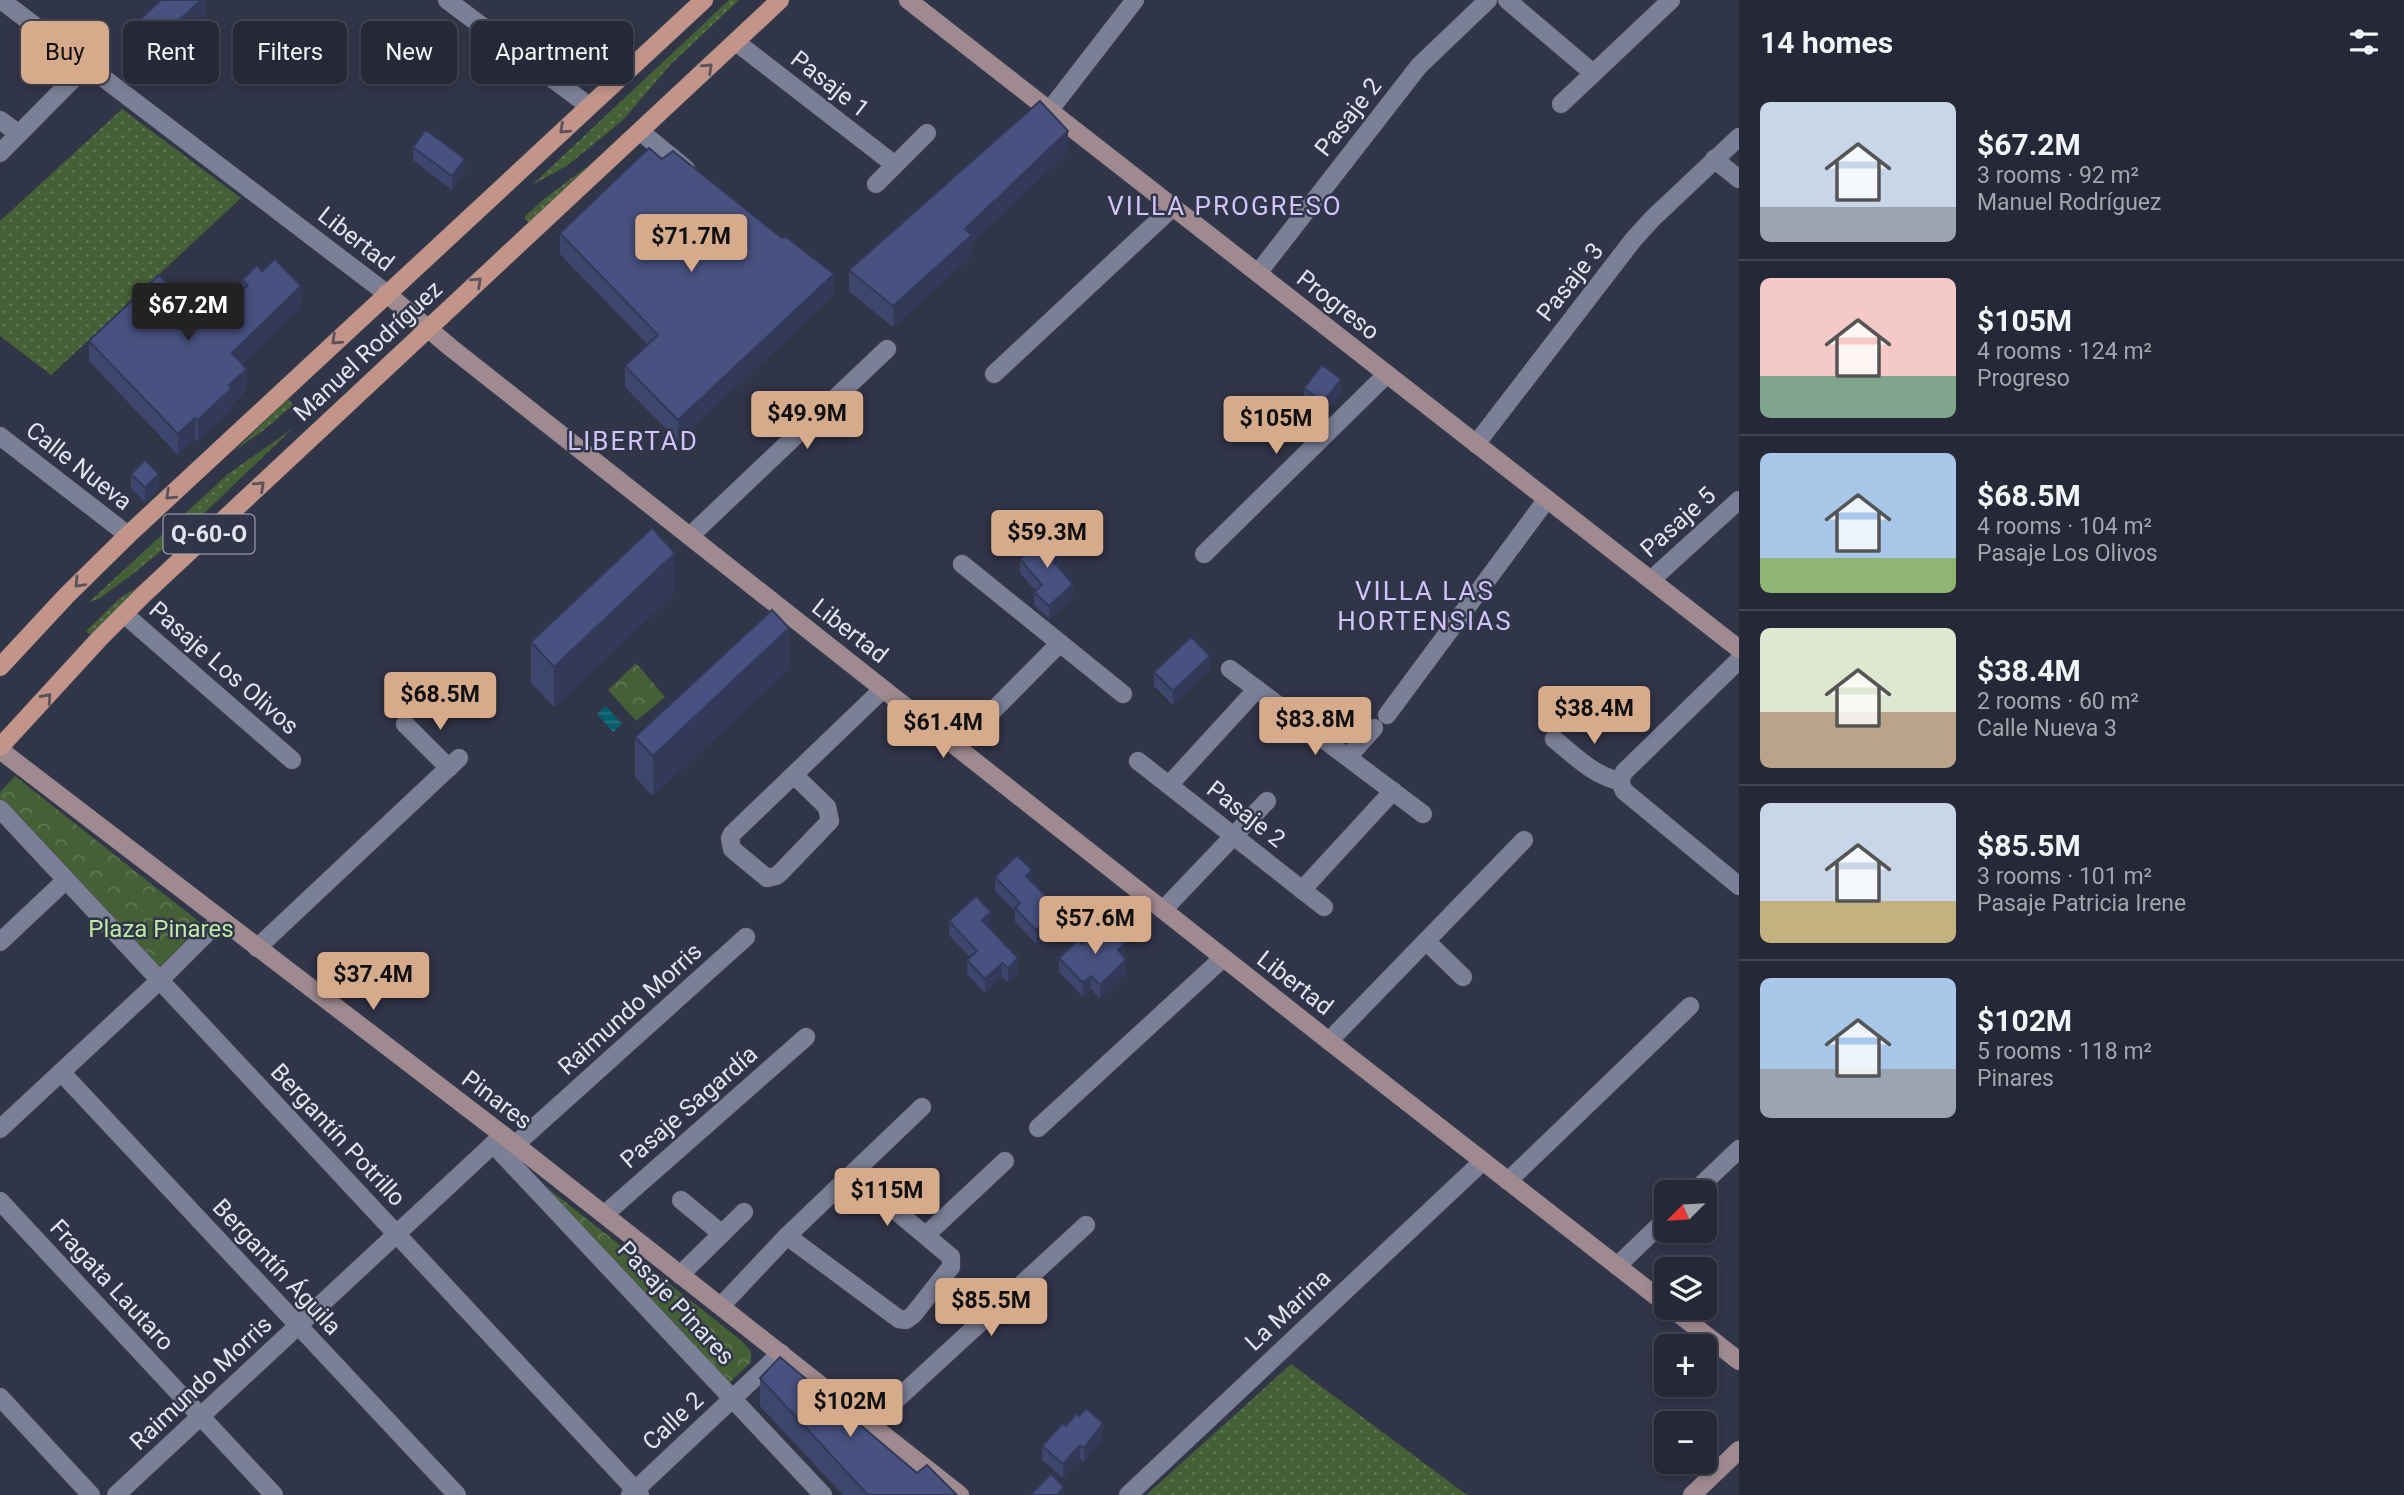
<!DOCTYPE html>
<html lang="en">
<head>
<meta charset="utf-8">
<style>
	:root { --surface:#252836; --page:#313442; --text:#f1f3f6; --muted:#a3a6ad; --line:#424451; --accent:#d6ab8b }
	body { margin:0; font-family:Roboto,sans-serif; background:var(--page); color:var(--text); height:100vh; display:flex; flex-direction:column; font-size:26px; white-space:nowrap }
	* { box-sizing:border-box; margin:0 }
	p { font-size:23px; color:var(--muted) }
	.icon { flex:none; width:38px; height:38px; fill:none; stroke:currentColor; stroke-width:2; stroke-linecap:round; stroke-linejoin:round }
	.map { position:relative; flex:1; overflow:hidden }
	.side { display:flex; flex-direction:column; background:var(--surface); width:665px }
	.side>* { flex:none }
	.banner { position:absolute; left:21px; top:21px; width:665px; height:63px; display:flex; gap:14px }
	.needle { width:46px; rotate:246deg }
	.buttons { position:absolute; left:1654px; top:1180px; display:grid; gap:14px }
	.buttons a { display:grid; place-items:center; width:63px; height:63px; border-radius:10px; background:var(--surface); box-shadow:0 4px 10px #0003,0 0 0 2px var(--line); font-size:35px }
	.price { position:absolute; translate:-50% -60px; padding:0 16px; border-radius:7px; background:var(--accent); color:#111; font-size:23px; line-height:46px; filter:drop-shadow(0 2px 4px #0008) }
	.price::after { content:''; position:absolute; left:50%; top:42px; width:21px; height:16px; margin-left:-10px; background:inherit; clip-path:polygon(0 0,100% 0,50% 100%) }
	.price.current { background:#222; color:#fff }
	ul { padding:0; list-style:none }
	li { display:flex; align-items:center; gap:21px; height:175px; padding:0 21px }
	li+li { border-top:2px solid var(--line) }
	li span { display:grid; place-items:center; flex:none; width:196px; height:140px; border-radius:10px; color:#555 }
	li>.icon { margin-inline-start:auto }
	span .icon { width:84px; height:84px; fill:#fffc; stroke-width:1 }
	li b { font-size:30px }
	h2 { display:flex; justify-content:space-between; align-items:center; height:84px; padding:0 21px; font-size:30px }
	.pill { padding:0 24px; border-radius:10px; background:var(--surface); box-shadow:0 4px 10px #0003,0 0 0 2px var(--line); font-size:24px; line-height:63px }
	.pill.current { background:var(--accent); color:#111 }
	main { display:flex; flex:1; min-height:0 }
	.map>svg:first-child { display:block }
</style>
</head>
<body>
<main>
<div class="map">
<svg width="1739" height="1495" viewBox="0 0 1739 1495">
	<defs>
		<pattern id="grass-dots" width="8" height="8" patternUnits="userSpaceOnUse" patternTransform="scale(1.75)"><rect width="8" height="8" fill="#456036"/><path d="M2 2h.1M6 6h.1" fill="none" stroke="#607753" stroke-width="1.8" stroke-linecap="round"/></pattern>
		<pattern id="park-crowns" width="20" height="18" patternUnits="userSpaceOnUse" patternTransform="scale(1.75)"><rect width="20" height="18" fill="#456036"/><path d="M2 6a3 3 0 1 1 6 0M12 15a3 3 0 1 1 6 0" fill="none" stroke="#607753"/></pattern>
		<pattern id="water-rules" width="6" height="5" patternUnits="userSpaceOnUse" patternTransform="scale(1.75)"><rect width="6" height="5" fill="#075d6c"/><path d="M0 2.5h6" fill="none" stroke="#2b7481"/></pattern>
	</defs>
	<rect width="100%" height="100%" fill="#313548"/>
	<g fill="url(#grass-dots)">
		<path d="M 729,0 L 739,0 L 670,65 L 623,120 L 568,165 L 532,185 Z"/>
		<path d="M 122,109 L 241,198 L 51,375 L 0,336 L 0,221 Z"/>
		<path d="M 585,168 L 587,169 L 529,223 L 524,217 L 544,199 Z"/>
		<path d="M 288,399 L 293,405 L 264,430 L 234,451 Z"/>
		<path d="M 292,429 L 190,527 L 134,573 L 100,598 L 88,603 L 228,474 Z"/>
		<path d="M 144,583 L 92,636 L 86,631 L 120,598 Z"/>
		<path d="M 1291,1364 L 1467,1495 L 1146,1495 Z"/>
	</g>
	<g fill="url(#park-crowns)">
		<path d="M 636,663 L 665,697 L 636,721 L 608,690 Z"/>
		<path d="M 15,776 L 207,928 L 162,967 L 151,963 L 0,800 L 0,792 Z"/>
		<path d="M 531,1175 L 742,1341 L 751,1352 L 751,1361 L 749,1364 L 727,1385 Z"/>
	</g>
	<path fill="url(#water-rules)" d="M 606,706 L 622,724 L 613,732 L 597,714 Z"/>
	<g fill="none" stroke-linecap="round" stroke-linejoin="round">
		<defs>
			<g id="street">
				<path d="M 1,0 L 386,293"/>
				<path d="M 447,0 L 589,106"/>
				<path d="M 1507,0 L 1593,73"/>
				<path d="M 736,42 L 895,165"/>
				<path d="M 1561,104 L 1671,0"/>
				<path d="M 1049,111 L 1135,0"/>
				<path d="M 0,120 L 19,134"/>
				<path d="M 641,132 L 686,169"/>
				<path d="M 0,153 L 87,65"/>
				<path d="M 1714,159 L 1739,179"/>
				<path d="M 876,184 L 927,133"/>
				<path d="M 1258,273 L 1419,66 L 1488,0"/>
				<path d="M 994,374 L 1173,207"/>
				<path d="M 0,436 L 128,535"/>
				<path d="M 1476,444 L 1633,240 L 1653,218 L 1739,137"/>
				<path d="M 690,536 L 887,349"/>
				<path d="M 1204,554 L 1387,374"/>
				<path d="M 962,564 L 1123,694"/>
				<path d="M 1651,580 L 1739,500"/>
				<path d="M 124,614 L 292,760"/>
				<path d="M 1230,669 L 1423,814"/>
				<path d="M 1387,715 L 1547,499"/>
				<path d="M 405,724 L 449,768"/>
				<path d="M 1554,739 C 1575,756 1594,776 1620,781"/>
				<path d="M 957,747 L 1060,643"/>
				<path d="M 1348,757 L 1374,728"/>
				<path d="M 1138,761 L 1324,907"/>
				<path d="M 794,775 L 827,807 L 830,821 L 780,873 L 776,876 L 767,878 L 732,849 L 730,838 L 732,834 L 883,689"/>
				<path d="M 1620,781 L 1624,772 L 1739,660"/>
				<path d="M 1620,781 L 1624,791 L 1739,886"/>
				<path d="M 1169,785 L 1257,689"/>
				<path d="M 0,809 L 640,1495"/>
				<path d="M 1302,890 L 1393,791"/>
				<path d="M 1163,910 L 1267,801"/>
				<path d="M 1426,941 L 1463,977"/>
				<path d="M 0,942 L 66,880"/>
				<path d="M 257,948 L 459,758"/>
				<path d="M 1329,1041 L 1524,840"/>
				<path d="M 61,1072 L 457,1495"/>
				<path d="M 1038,1128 L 1223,958"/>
				<path d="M 0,1129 L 160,980 L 220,920"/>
				<path d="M 493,1144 L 823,1495"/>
				<path d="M 516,1144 L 746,937"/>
				<path d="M 1508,1181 L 1690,1006"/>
				<path d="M 1694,1192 L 1739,1149"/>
				<path d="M 681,1200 L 722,1234"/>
				<path d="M 0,1201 L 274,1495"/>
				<path d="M 605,1214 L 806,1037"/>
				<path d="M 926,1235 L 1005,1161"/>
				<path d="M 787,1236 L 899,1319 L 906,1320 L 913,1315 L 951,1267 L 951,1257 L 853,1175"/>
				<path d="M 1617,1266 L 1666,1219"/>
				<path d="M 680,1275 L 744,1212"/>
				<path d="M 721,1306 L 787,1236 L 922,1107"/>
				<path d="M 0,1397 L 91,1495"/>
				<path d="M 870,1424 L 1086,1225"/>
				<path d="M 116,1495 L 503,1135"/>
				<path d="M 630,1495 L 781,1353"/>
				<path d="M 1128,1495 L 1482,1162"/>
			</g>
			<g id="secondary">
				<path d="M 908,0 L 1739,649"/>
				<path d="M 386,293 L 450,347 L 1329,1041 L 1666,1304"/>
				<path d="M 0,750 L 503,1135 L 960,1495"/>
				<path d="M 1670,1307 L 1739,1361"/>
				<path d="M 1692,1495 L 1739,1450"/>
			</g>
			<g id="primary">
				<path d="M 0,667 L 67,595 L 128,535 L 704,0"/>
				<path d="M 0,747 L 100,638 L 144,594 L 780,0"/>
			</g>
		</defs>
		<use href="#street" stroke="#4d5060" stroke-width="19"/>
		<use href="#secondary" stroke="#4d5060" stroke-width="19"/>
		<use href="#primary" stroke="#4d5060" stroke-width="19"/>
		<use href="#street" stroke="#7b8097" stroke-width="18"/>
		<use href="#secondary" stroke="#9f8a90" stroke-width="18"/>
		<use href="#primary" stroke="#c29588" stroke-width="18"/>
	</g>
	<g fill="#3e466d">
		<path d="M 206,0 L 206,16 L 140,77 L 122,57 L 122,36 Z"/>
		<path d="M 413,147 L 465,173 L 452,190 L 413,160 Z"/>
		<path d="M 1068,152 L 972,243 L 972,256 L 893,327 L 849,291 L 849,270 Z"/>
		<path d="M 662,159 L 834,295 L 678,441 L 625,387 L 625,366 L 648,345 L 560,254 L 560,233 Z"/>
		<path d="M 262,271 L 301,307 L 242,364 L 247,389 L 232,404 L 232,409 L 198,441 L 195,438 L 178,455 L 89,361 L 89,341 L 206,325 L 242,290 L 242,280 Z"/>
		<path d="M 1304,388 L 1341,393 L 1323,416 L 1304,402 Z"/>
		<path d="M 131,474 L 159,488 L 145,502 L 131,488 Z"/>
		<path d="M 1020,559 L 1062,563 L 1058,567 L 1073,598 L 1049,619 L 1034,605 L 1034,592 L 1035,590 L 1020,573 Z"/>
		<path d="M 675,593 L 554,707 L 531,683 L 531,642 Z"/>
		<path d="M 789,669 L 653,796 L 635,777 L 635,737 Z"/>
		<path d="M 1210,670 L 1173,705 L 1154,686 L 1154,672 Z"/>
		<path d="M 995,877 L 1032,881 L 1058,922 L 1036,944 L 1015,922 L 1015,911 L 995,891 Z"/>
		<path d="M 949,921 L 991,926 L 989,928 L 1018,972 L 1008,982 L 1002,977 L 985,993 L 967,974 L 967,960 L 970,957 L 949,935 Z"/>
		<path d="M 1082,944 L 1125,958 L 1126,973 L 1100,999 L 1091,989 L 1083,997 L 1059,972 L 1059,958 Z"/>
		<path d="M 760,1378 L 917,1473 L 957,1495 L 843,1495 L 760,1406 Z"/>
		<path d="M 1066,1426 L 1103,1437 L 1084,1462 L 1080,1459 L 1063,1478 L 1042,1460 L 1042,1446 Z"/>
	</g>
	<g fill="#323959">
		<path d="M 201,0 L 206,0 L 206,16 L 140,77 L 140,56 Z"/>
		<path d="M 1068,131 L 1068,152 L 972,243 L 972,256 L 893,327 L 893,306 L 965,229 Z"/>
		<path d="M 465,159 L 465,173 L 452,190 L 452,176 Z"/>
		<path d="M 834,274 L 834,295 L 678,441 L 678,420 Z"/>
		<path d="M 301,286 L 301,307 L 232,373 L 232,353 Z"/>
		<path d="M 247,369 L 247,389 L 232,404 L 232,409 L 198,441 L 198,420 L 229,385 Z"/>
		<path d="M 1341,379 L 1341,393 L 1323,416 L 1323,403 Z"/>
		<path d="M 195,418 L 195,438 L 178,455 L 178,434 Z"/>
		<path d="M 159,474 L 159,488 L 145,502 L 145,488 Z"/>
		<path d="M 1062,549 L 1062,563 L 1051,573 L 1051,559 Z"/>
		<path d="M 675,553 L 675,593 L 554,707 L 554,667 Z"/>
		<path d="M 1073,584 L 1073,598 L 1049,619 L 1049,606 Z"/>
		<path d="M 789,628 L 789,669 L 653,796 L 653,756 Z"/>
		<path d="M 1210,656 L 1210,670 L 1173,705 L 1173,691 Z"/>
		<path d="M 1032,870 L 1032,884 L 1026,876 Z"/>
		<path d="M 1058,908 L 1058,922 L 1036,944 L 1036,930 Z"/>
		<path d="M 991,912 L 991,926 L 982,934 L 982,920 Z"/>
		<path d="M 1125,944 L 1125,957 L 1118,950 Z"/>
		<path d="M 1018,958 L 1018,972 L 1008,982 L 1008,968 Z"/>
		<path d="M 1126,960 L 1126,973 L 1100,999 L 1100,985 Z"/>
		<path d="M 1002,963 L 1002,977 L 985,993 L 985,979 Z"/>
		<path d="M 1091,976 L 1091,989 L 1083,997 L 1083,983 Z"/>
		<path d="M 1103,1423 L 1103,1437 L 1084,1462 L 1084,1448 Z"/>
		<path d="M 1080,1445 L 1080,1459 L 1063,1478 L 1063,1464 Z"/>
		<path d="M 1064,1487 L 1064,1495 L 1058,1495 L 1058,1494 Z"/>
	</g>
	<g fill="#48517f" stroke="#323959" stroke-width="2">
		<path d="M 161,0 L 201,0 L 140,56 L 122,36 Z"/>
		<path d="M 1040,101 L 1068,131 L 965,229 L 972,235 L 893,306 L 849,270 Z"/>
		<path d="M 426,130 L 465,159 L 452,176 L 413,147 Z"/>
		<path d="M 649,148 L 662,159 L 673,151 L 778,235 L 782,238 L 786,237 L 834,274 L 678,420 L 625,366 L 658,335 L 560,233 Z"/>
		<path d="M 275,259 L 301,286 L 232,353 L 247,369 L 229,385 L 232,388 L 198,420 L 195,418 L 178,434 L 89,341 L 159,275 L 206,325 L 248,285 L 242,280 L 257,265 L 262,271 Z"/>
		<path d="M 1322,365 L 1341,379 L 1323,403 L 1304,388 Z"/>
		<path d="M 145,460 L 159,474 L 145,488 L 131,474 Z"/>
		<path d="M 652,528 L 675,553 L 554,667 L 531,642 Z"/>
		<path d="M 1049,534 L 1062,549 L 1051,559 L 1073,584 L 1049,606 L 1034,592 L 1042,585 L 1020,559 Z"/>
		<path d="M 772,610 L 789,628 L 653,756 L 635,737 Z"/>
		<path d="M 1191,637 L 1210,656 L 1173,691 L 1154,672 Z"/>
		<path d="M 1017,855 L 1032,870 L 1026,876 L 1058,908 L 1036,930 L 1015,908 L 1020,903 L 995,877 Z"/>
		<path d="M 976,896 L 991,912 L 982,920 L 1018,958 L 1008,968 L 1002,963 L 985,979 L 967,960 L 977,951 L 949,921 Z"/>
		<path d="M 1105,923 L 1125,944 L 1118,950 L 1126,960 L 1100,985 L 1091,976 L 1083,983 L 1059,958 L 1078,940 L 1082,944 Z"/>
		<path d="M 780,1357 L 917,1473 L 927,1465 L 957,1495 L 868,1495 L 760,1378 Z"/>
		<path d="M 1086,1408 L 1103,1423 L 1084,1448 L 1080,1445 L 1063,1464 L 1042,1446 L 1063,1423 L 1066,1426 L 1077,1413 L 1079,1416 Z"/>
		<path d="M 1051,1474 L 1064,1487 L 1058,1494 L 1059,1495 L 1030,1495 Z"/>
	</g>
	<defs><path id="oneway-chevron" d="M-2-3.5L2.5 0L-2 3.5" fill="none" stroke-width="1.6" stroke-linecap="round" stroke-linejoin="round" transform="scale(1.75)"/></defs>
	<g stroke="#5c525b">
		<use href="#oneway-chevron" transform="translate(708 68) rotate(-43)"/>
		<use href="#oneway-chevron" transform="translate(564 129) rotate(137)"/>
		<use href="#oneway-chevron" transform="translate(477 282) rotate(-43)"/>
		<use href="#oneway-chevron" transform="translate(336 340) rotate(137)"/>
		<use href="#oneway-chevron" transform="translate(260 486) rotate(-43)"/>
		<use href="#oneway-chevron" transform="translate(170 495) rotate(137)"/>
		<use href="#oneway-chevron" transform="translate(79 583) rotate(134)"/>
		<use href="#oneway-chevron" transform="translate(47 698) rotate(-48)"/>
	</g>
	<g text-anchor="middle" stroke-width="5" stroke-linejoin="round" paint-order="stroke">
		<rect fill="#313548" stroke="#acafbe" stroke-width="2" x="163.5" y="514.5" width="91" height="39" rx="5"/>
		<g font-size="23" font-weight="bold" fill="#e0e3f0">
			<text x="209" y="542">Q-60-O</text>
		</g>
		<g font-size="24" fill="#e0e3f0" stroke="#313548">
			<text transform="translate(830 84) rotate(38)" y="8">Pasaje 1</text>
			<text transform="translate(1348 117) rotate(-52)" y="8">Pasaje 2</text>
			<text transform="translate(356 239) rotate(38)" y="8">Libertad</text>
			<text transform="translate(1570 282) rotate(-52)" y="8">Pasaje 3</text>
			<text transform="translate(1338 305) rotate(38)" y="8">Progreso</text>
			<text transform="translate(368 351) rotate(-43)" y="8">Manuel Rodríguez</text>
			<text transform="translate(79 466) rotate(38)" y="8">Calle Nueva</text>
			<text transform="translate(1678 522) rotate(-42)" y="8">Pasaje 5</text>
			<text transform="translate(850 631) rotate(38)" y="8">Libertad</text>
			<text transform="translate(224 668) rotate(41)" y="8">Pasaje Los Olivos</text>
			<text transform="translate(1246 814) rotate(38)" y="8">Pasaje 2</text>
			<text transform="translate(1295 983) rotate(38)" y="8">Libertad</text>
			<text transform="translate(630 1009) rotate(-42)" y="8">Raimundo Morris</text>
			<text transform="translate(497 1100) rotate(37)" y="8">Pinares</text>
			<text transform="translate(689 1107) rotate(-41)" y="8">Pasaje Sagardía</text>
			<text transform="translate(338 1135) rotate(47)" y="8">Bergantín Potrillo</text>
			<text transform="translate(277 1267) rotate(47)" y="8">Bergantín Águila</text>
			<text transform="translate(112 1285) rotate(47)" y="8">Fragata Lautaro</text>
			<text transform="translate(676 1303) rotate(47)" y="8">Pasaje Pinares</text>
			<text transform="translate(1288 1310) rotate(-43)" y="8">La Marina</text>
			<text transform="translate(201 1383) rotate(-43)" y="8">Raimundo Morris</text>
			<text transform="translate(673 1421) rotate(-43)" y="8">Calle 2</text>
		</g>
		<g font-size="24" fill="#bdeaa4" stroke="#313548">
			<text x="161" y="937">Plaza Pinares</text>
		</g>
		<g font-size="26" letter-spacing="2" fill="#d2c2fa" stroke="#313548">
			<text x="1225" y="215">VILLA PROGRESO</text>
			<text x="633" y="450">LIBERTAD</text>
			<text x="1425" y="600">VILLA LAS<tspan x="1425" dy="30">HORTENSIAS</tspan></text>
		</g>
	</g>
</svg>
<div class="buttons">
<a><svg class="needle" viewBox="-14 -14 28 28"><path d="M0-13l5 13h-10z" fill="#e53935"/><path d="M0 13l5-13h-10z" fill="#a3a6ad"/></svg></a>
<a><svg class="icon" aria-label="layers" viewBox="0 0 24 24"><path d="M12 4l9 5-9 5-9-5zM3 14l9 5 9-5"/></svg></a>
<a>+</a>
<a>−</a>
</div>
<b class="price" style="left:691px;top:274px">$71.7M</b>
<b class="price current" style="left:188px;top:343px">$67.2M</b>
<b class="price" style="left:807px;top:451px">$49.9M</b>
<b class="price" style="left:1276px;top:456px">$105M</b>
<b class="price" style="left:1047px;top:570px">$59.3M</b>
<b class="price" style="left:440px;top:732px">$68.5M</b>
<b class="price" style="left:1594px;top:746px">$38.4M</b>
<b class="price" style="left:1315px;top:757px">$83.8M</b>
<b class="price" style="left:943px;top:760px">$61.4M</b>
<b class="price" style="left:1095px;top:956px">$57.6M</b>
<b class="price" style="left:373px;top:1012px">$37.4M</b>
<b class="price" style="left:887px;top:1228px">$115M</b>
<b class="price" style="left:991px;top:1338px">$85.5M</b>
<b class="price" style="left:850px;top:1439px">$102M</b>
<div class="banner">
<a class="pill current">Buy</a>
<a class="pill">Rent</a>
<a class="pill">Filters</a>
<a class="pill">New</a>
<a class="pill">Apartment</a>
</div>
</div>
<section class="side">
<h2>14 homes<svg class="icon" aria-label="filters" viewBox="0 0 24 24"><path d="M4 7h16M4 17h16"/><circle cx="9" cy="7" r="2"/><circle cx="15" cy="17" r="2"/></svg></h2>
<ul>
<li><span style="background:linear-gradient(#c9d6e8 75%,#9aa5b1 0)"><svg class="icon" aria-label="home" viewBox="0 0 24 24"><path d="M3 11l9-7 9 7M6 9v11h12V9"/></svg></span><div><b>$67.2M</b><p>3 rooms · 92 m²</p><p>Manuel Rodríguez</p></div></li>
<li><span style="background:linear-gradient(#f6c9c9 70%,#7fa58c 0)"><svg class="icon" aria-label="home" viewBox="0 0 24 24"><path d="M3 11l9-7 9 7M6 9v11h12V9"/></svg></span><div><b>$105M</b><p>4 rooms · 124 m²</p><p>Progreso</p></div></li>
<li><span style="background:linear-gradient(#a9c7e8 75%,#8fb573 0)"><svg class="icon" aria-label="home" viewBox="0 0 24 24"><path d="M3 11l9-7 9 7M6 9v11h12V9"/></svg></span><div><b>$68.5M</b><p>4 rooms · 104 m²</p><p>Pasaje Los Olivos</p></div></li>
<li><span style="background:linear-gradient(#dfe7d0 60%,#b9a48a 0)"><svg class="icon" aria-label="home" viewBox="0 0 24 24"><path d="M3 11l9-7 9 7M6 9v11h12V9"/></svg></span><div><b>$38.4M</b><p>2 rooms · 60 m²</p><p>Calle Nueva 3</p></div></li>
<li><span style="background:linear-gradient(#c9d6e8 70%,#c2b280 0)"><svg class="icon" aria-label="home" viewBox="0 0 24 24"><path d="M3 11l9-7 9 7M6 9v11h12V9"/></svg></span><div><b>$85.5M</b><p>3 rooms · 101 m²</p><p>Pasaje Patricia Irene</p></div></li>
<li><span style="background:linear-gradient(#a9c7e8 65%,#9aa5b1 0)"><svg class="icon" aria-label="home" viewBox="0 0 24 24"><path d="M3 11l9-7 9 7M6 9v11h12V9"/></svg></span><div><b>$102M</b><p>5 rooms · 118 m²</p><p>Pinares</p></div></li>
</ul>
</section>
</main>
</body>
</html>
